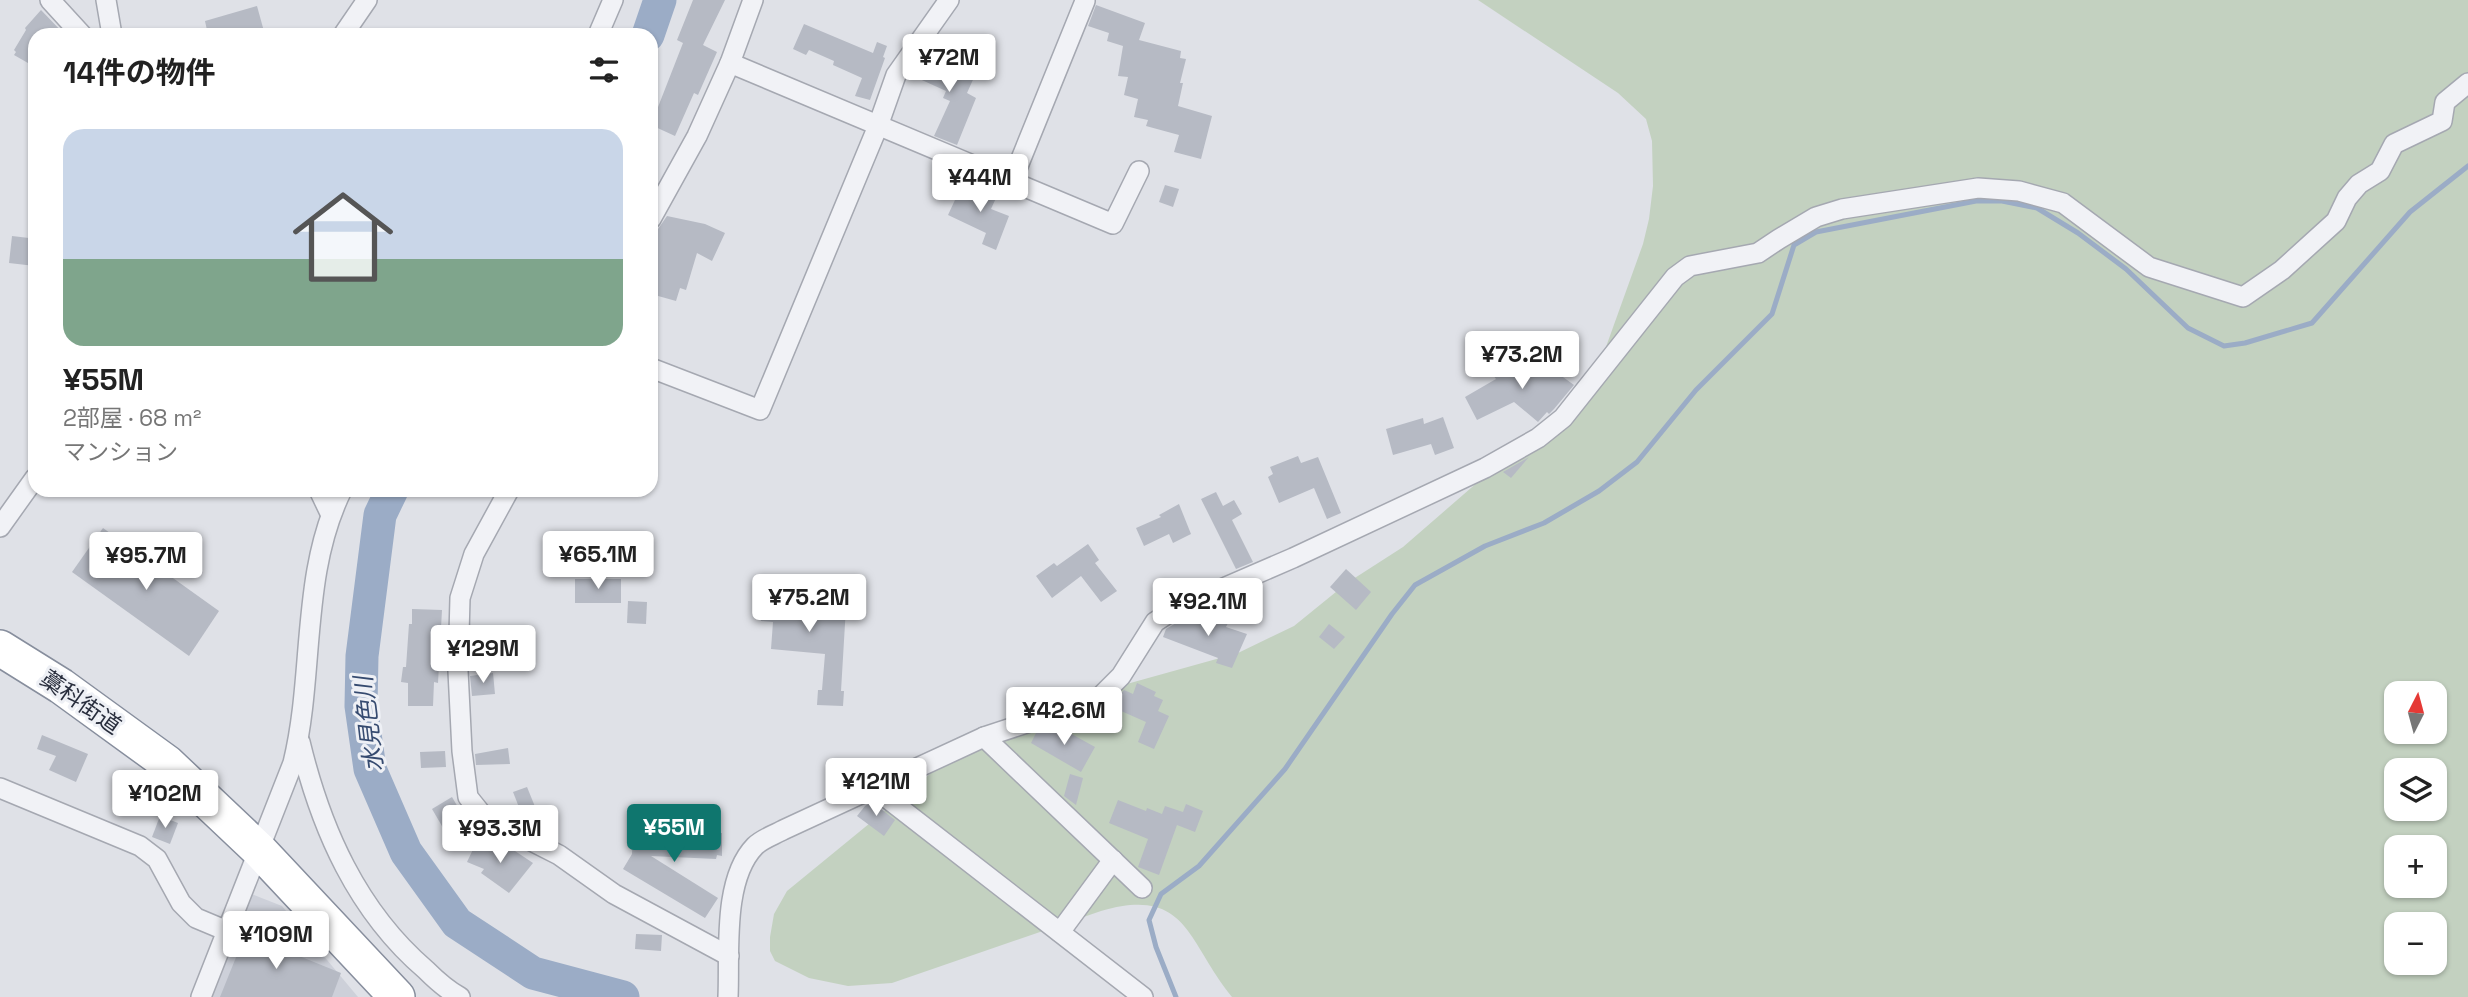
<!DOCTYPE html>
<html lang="ja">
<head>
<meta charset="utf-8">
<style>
	:root { --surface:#fff; --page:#f2f2f2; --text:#222; --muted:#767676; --line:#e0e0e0; --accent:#0f766e }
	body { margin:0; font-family:"Space Grotesk","Noto Sans JP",sans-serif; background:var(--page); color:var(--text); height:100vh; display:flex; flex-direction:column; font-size:26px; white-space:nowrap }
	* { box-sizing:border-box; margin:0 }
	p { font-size:23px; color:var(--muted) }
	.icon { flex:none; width:38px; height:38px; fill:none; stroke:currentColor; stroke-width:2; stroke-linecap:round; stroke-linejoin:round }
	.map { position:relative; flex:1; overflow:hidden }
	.sheet { position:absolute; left:28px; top:28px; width:630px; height:469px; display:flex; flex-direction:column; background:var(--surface); border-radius:21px; box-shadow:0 2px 5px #0004 }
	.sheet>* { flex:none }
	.needle { width:46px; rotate:6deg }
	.controls { position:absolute; left:2384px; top:681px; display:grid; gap:14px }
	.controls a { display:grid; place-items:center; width:63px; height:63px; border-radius:14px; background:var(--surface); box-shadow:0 2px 5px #0004; font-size:35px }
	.price { position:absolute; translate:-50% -60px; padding:0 16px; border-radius:7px; background:#fff; color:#222; font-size:23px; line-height:46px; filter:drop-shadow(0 2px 4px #0008) }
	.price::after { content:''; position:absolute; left:50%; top:42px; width:21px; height:16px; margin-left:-10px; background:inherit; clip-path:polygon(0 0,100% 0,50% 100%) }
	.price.selected { background:var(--accent); color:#fff }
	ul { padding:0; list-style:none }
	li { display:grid; align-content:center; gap:14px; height:371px; padding:0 35px }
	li+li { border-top:2px solid var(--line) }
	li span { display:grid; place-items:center; height:217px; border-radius:21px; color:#555 }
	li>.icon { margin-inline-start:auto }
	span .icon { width:126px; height:126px; fill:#fffc; stroke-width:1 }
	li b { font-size:30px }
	h2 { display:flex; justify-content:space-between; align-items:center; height:84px; padding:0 35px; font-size:30px }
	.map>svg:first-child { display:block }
</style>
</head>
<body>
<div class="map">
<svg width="2468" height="997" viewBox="0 0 2468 997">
	<rect width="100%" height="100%" fill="#dfe1e7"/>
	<path fill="#cdd0d9" d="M 249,893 L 282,906 L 358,997 L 208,997 Z"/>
	<path fill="#c3d1c0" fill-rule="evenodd" d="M 1478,0 L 2468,0 L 2468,997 L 1232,997 C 1187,942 1188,886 1101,911 L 892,983 L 848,986 L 809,978 L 775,961 L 770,951 L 770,937 L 774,914 L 787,891 L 980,733 L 1037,709 L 1238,653 L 1294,626 L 1347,583 L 1403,547 L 1577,396 L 1602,358 L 1643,244 L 1649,219 L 1653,186 L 1652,141 L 1646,119 L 1618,93 ZM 2396,693 L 2434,693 L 2434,732 L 2396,732 ZM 2396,770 L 2434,770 L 2434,808 L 2396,808 ZM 2396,847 L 2434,847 L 2434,886 L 2396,886 ZM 2396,924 L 2434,924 L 2434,962 L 2396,962 Z"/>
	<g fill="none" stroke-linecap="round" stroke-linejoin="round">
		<path stroke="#9bacc6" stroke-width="5" d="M 1176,997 L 1156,947 L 1149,920 L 1161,894 L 1199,866 L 1285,769 L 1392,614 L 1415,585 L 1485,546 L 1544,523 L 1599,491 L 1637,462 L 1696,390 L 1772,314 L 1794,245 L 1816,232 L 1976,201 L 2002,201 L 2037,208 L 2078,233 L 2126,269 L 2188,328 L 2224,346 L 2245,343 L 2312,323 L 2410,212 L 2468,166"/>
		<g stroke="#9bacc6" stroke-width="33">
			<path d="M 648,35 L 660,0"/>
			<path d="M 392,490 L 380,515 L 362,656 L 361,706 L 370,769 L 406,852 L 457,923 L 533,973 L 623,997"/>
		</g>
	</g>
	<g fill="#b6bac4">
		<path d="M 693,0 L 725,0 L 703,45 L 717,52 L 698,95 L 694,93 L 675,136 L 651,125 L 683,43 L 677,40 Z"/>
		<path d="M 1096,5 L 1145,23 L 1139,40 L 1181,51 L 1180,58 L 1186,59 L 1180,83 L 1183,83 L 1178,106 L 1212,116 L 1201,159 L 1174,152 L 1179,135 L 1146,126 L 1148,120 L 1134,117 L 1138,99 L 1124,95 L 1128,77 L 1118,76 L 1123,46 L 1107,41 L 1109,33 L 1088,26 Z"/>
		<path d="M 257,6 L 265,35 L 208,35 L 205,21 Z"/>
		<path d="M 41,10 L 65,35 L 35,35 L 35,67 L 14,55 L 16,52 L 14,50 L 26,30 L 25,28 Z"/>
		<path d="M 804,24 L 873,53 L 877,42 L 887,46 L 883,57 L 885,58 L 870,100 L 855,96 L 862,78 L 833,65 L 834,61 L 809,50 L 806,55 L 793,49 Z"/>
		<path d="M 928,52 L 976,73 L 967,93 L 976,98 L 957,145 L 934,136 L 950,101 L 943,98 L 946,91 L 913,76 Z"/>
		<path d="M 968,185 L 996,198 L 991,209 L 1009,216 L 996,250 L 982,244 L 986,233 L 948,215 L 961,187 L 966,189 Z"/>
		<path d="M 1165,185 L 1179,189 L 1173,207 L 1159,202 Z"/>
		<path d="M 667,216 L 705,224 L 725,233 L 712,261 L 697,253 L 686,290 L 680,288 L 676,301 L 651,294 L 651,231 L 658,229 Z"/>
		<path d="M 12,236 L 29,238 L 29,242 L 35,242 L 35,266 L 9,263 Z"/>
		<path d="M 1531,354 L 1574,385 L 1554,409 L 1549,414 L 1547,412 L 1538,422 L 1514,402 L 1477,420 L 1465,397 L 1496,379 L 1493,375 L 1509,363 L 1518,375 Z"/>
		<path d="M 1443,417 L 1454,448 L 1435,455 L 1431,444 L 1393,455 L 1386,429 L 1423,418 L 1424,424 Z"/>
		<path d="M 1298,456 L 1301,463 L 1318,457 L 1341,513 L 1327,519 L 1314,488 L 1279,503 L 1268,477 L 1273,474 L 1270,467 Z"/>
		<path d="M 1529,457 L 1511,478 L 1503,472 Z"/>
		<path d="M 1216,492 L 1223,506 L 1234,500 L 1242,514 L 1232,520 L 1253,562 L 1236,569 L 1201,499 Z"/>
		<path d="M 1179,504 L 1191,534 L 1173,543 L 1169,534 L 1144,546 L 1136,528 L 1161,517 L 1159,515 Z"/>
		<path d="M 103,528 L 219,611 L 189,656 L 72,572 Z"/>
		<path d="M 1088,544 L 1099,560 L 1095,563 L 1117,591 L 1101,602 L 1081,576 L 1052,598 L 1036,576 L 1054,563 L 1057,566 Z"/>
		<path d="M 1346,569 L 1371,592 L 1356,610 L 1330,587 Z"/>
		<rect x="575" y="579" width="46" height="24"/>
		<path d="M 774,581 L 796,582 L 795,596 L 814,596 L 814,606 L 846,607 L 841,691 L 844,691 L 843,706 L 817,705 L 818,690 L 822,690 L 825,654 L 771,649 L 773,622 L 761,621 L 760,614 L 762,597 L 773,598 Z"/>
		<path d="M 628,601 L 647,602 L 646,624 L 627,623 Z"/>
		<path d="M 412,609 L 442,610 L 438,683 L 434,682 L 433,706 L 408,706 L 408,683 L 401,682 L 403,667 L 406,667 L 409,624 L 412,624 Z"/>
		<path d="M 1209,615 L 1228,623 L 1226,627 L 1247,634 L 1232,668 L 1216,663 L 1218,658 L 1163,637 L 1166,629 L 1181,620 L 1190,616 L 1206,622 Z"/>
		<path d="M 1329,624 L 1345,637 L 1334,649 L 1319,637 Z"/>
		<path d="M 493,673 L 495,694 L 472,696 L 470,676 Z"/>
		<path d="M 1137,683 L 1156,692 L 1154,696 L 1163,700 L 1158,711 L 1169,716 L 1154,749 L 1138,742 L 1146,722 L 1112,707 L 1115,700 L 1124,690 L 1133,694 Z"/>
		<path d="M 1057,726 L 1095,747 L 1081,772 L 1031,743 L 1036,733 Z"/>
		<path d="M 42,735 L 88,754 L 76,782 L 49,770 L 56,756 L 37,749 Z"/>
		<path d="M 508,748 L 510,764 L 476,765 L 475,754 Z"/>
		<path d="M 445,751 L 446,767 L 421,768 L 420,752 Z"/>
		<path d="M 1070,774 L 1083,778 L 1076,805 L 1064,796 Z"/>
		<path d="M 527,787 L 538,814 L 524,820 L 513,792 Z"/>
		<path d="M 452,797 L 469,826 L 449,838 L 432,809 Z"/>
		<path d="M 1118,800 L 1146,811 L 1147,808 L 1162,814 L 1165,806 L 1183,812 L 1186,804 L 1203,811 L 1195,832 L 1177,825 L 1159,875 L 1138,867 L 1148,839 L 1109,823 Z"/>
		<path d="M 872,802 L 895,820 L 884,836 L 857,816 L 865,806 Z"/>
		<path d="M 160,816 L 178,823 L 170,844 L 152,837 Z"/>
		<path d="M 633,830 L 722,833 L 722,856 L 717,855 L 716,859 L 651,856 L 718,898 L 705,918 L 623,869 L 632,854 Z"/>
		<path d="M 477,841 L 496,851 L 499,847 L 506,852 L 509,847 L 533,863 L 509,893 L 481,873 L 484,869 L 467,862 Z"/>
		<path d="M 259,918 L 275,925 L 267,943 L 341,973 L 332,997 L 220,997 L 245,935 L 251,937 Z"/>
		<path d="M 636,934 L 662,935 L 661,951 L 635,949 Z"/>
	</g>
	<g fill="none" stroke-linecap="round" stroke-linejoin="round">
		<defs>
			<g id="street">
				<path d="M 50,0 L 82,35"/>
				<path d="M 106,0 L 112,35"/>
				<path d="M 343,35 L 367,0"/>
				<path d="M 598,35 L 613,0"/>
				<path d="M 730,63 L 1113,224 L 1139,171"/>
				<path d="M 1012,181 L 1085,1"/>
				<path d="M 651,219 L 697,136 L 730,63 L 753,0"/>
				<path d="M 651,368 L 760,410 L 878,126 L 896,75 L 949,0"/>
				<path d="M 319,490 L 330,513"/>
				<path d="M 509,490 L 474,554 L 460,598 L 458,671 L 462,751 L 468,797 L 484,817 L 559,855 L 614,894 L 729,956"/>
				<path d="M 0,527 L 35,478"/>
				<path d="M 984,737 L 1142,888"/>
				<path d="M 300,742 C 321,829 357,911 426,970 C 436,980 447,990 460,997"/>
				<path d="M 0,788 L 140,846 L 157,859 L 181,903 L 196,918 L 227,931"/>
				<path d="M 874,788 L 1143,997"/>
				<path d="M 1060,932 L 1113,860"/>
				<path d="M 201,997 L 293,763 C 315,673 300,575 342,490"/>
				<path d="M 728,997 C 730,953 722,880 755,846 C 762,839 774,835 783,830 L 984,737 L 1097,700 L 1121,676 L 1155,622 L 1175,609 L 1293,558 L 1485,468 L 1538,438 L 1563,418 L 1675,277 L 1690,266 L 1758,253 L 1779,239 L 1816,217 L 1842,209 L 1978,188 L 2019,191 L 2063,203 L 2149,267 L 2243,297 L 2282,270 L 2336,221 L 2347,198 L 2359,184 L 2380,171 L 2394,144 L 2442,121 L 2445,102 L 2468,83"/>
			</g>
			<path id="highway" d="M 0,648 L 61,686 L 167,763 L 259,850 L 397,997"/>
		</defs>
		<use href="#street" stroke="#a5a8b1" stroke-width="22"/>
		<use href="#highway" stroke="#878e9d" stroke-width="38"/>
		<use href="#street" stroke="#f1f2f6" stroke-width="19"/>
		<use href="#highway" stroke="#fff" stroke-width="35"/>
	</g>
	<g text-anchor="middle" stroke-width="6" stroke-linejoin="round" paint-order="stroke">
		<g font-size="23" fill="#292e3d" stroke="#eef0f5">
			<text transform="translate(81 702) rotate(35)" y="8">藁科街道</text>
		</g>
		<g font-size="24" font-style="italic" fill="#354a6f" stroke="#eef0f5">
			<text transform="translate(369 724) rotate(-97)" y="8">水見色川</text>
		</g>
	</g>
</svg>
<div class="controls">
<a><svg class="needle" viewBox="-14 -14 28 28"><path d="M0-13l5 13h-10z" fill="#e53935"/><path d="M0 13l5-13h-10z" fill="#767676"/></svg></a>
<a><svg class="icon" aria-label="layers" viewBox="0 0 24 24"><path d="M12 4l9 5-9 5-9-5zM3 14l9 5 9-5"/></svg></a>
<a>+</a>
<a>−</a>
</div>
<b class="price" style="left:949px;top:94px">¥72M</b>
<b class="price" style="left:980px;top:214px">¥44M</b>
<b class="price" style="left:1522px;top:391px">¥73.2M</b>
<b class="price" style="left:598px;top:591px">¥65.1M</b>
<b class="price" style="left:146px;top:592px">¥95.7M</b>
<b class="price" style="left:809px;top:634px">¥75.2M</b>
<b class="price" style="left:1208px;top:638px">¥92.1M</b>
<b class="price" style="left:483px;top:685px">¥129M</b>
<b class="price" style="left:1064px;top:747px">¥42.6M</b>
<b class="price" style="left:876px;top:818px">¥121M</b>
<b class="price" style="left:165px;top:830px">¥102M</b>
<b class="price selected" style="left:674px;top:864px">¥55M</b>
<b class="price" style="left:500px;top:865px">¥93.3M</b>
<b class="price" style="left:276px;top:971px">¥109M</b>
<section class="sheet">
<h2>14件の物件<svg class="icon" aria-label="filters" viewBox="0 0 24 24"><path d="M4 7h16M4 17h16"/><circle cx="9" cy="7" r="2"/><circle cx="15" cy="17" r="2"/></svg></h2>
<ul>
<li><span style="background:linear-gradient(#c9d6e8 60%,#7fa58c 0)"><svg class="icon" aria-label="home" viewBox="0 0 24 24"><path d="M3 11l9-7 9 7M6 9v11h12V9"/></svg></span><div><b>¥55M</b><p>2部屋 · 68 m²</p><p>マンション</p></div></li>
</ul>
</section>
</div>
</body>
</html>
